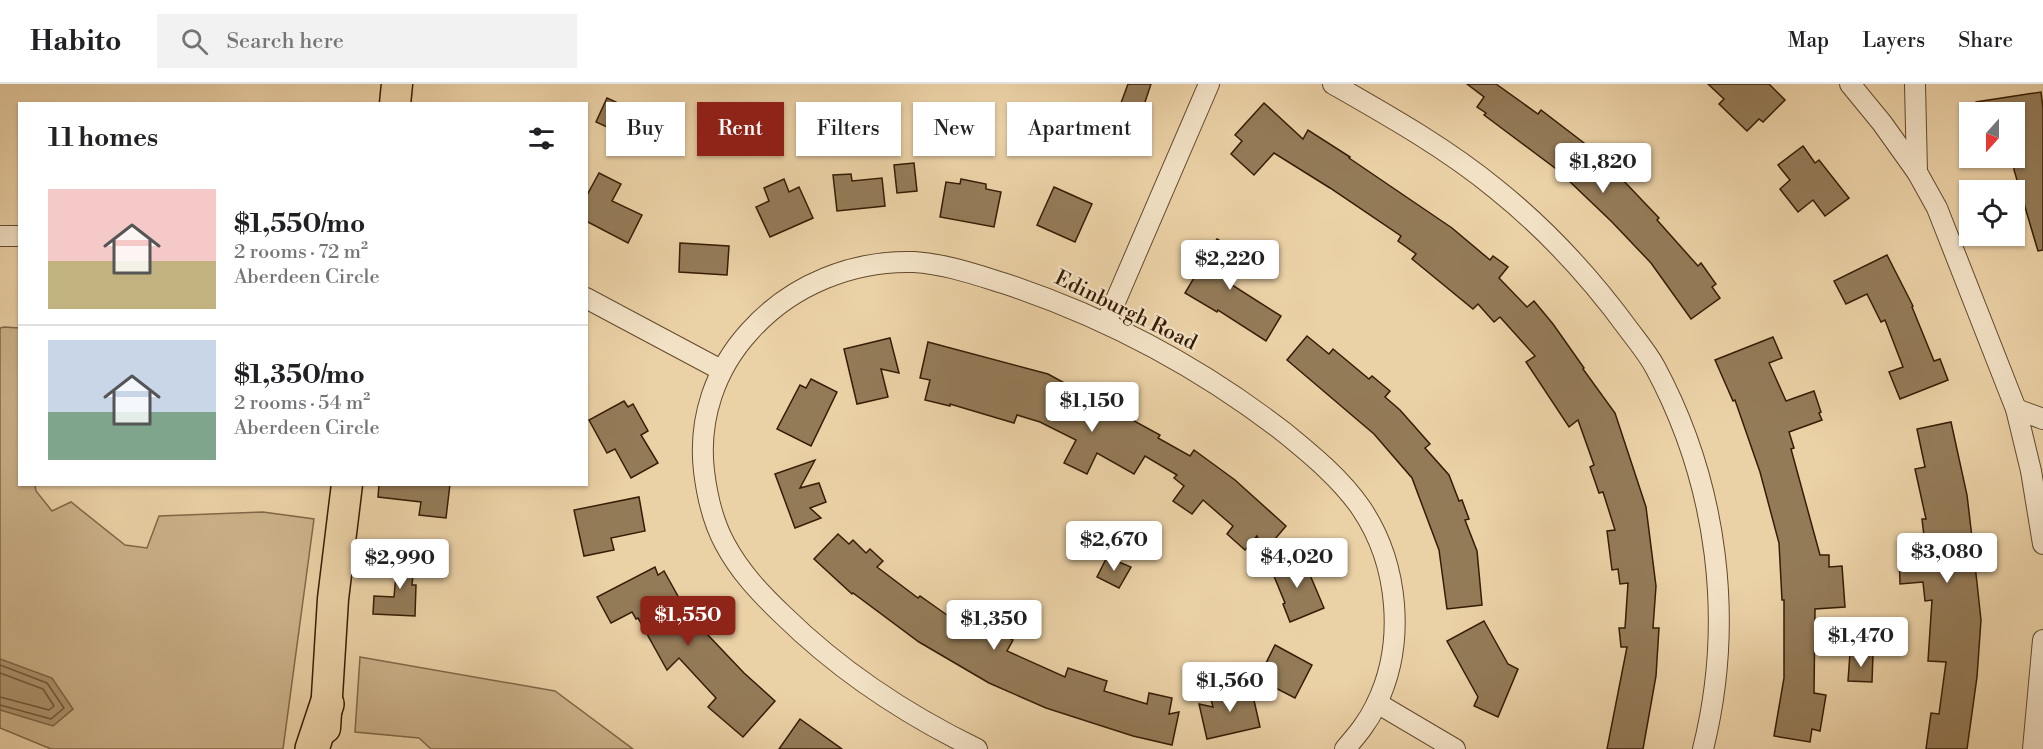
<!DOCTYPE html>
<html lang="en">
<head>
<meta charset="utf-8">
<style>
	:root { --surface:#fff; --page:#f2f2f2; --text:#202124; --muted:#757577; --line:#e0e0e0; --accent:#8f2418 }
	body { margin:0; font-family:"Libre Bodoni",serif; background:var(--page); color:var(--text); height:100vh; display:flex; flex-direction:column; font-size:22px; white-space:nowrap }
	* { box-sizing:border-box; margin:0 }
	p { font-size:20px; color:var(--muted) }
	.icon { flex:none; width:33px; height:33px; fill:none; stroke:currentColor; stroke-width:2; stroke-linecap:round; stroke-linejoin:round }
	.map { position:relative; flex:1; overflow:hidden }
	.panel { position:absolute; left:18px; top:18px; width:570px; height:384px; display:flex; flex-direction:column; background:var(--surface); border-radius:0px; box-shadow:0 2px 4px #0004 }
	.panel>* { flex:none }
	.hud { position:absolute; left:606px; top:18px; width:570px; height:54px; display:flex; gap:12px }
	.needle { width:39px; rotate:201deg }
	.tools { position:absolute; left:1959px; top:18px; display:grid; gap:12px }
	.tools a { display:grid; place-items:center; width:66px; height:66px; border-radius:0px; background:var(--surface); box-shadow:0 2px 4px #0004; font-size:30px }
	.price { position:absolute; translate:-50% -51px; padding:0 14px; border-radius:6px; background:#fff; color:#222; font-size:20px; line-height:39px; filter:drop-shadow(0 2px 3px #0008) }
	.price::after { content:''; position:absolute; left:50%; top:36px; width:18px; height:14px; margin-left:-9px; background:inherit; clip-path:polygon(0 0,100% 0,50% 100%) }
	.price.selected { background:var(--accent); color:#fff }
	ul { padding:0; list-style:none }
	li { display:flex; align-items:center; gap:18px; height:150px; padding:0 30px }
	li+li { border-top:2px solid var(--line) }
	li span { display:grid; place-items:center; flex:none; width:168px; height:120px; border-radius:0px; color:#555 }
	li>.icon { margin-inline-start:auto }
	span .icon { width:72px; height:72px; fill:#fffc; stroke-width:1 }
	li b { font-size:26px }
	h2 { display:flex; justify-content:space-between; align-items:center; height:72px; padding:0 30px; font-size:26px }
	.chip { padding:0 21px; border-radius:0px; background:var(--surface); box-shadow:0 2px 4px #0004; font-size:21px; line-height:54px }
	.chip.selected { background:var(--accent); color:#fff }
	header { display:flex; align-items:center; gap:36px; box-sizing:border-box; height:84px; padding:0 30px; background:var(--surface); border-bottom:2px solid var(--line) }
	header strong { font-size:28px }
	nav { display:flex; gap:33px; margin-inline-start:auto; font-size:21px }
	.search { width:420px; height:54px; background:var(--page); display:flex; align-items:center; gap:15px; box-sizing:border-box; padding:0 21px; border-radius:0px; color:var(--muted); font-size:22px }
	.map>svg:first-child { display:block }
</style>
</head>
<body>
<header>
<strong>Habito</strong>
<div class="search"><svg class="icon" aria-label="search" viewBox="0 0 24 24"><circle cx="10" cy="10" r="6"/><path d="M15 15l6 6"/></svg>Search here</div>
<nav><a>Map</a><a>Layers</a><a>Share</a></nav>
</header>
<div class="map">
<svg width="2043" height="665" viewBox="0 0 2043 665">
	<rect width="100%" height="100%" fill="#ebd1a6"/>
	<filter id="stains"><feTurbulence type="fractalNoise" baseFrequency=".00333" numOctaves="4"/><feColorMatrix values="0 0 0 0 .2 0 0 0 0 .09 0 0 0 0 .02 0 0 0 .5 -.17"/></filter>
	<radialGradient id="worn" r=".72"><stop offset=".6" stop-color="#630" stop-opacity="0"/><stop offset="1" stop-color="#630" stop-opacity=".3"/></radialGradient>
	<g fill="#ccb28a" stroke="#806847" stroke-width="1.5">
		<path d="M 4,243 L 19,244 L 20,400 L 35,401 L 36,407 L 52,427 L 71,418 L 125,461 L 147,464 L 159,432 L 263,428 L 314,435 L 283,665 L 51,665 L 0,644 L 0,244 Z"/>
		<path d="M 360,573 L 555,607 L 633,665 L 431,665 L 419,654 L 355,648 Z"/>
	</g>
	<path fill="#ad946f" stroke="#7d6444" stroke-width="1.5" d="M 0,575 L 52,594 L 73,625 L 53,642 L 0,626 Z"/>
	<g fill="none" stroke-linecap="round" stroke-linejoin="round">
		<g stroke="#71583a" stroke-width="1.5">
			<path d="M 0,581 L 47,599 L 64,624 L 51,635 L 0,621"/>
			<path d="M 0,589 L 43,605 L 54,622 L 49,626 L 0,613"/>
		</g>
	</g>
	<g fill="#947b58" stroke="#351d04" stroke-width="1.5">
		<path d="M 1128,0 L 1151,0 L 1142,27 L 1121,19 Z"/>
		<path d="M 1467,0 L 1496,0 L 1538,30 L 1541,26 L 1605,75 L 1608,72 L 1625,88 L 1620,93 L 1659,134 L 1657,136 L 1698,182 L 1701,179 L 1716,200 L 1712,203 L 1720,214 L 1691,235 L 1651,179 L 1612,138 L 1566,94 L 1567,93 L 1484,31 L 1486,29 L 1477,23 L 1484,13 Z"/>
		<path d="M 1708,0 L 1769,0 L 1785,16 L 1763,38 L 1759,35 L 1747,47 L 1719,20 L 1724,15 Z"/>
		<path d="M 2041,8 L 2043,24 L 2043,166 L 2038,167 L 2014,86 L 2014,28 L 1976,28 L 1976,18 Z"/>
		<path d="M 607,14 L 644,31 L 633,55 L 596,38 Z"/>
		<path d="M 1264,19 L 1303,55 L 1308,46 L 1350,73 L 1349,74 L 1452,144 L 1490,176 L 1493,172 L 1508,183 L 1499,194 L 1527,223 L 1534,217 L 1553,240 L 1584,284 L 1583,285 L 1615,329 L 1646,423 L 1656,502 L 1653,544 L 1659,544 L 1656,592 L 1643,665 L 1607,665 L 1627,563 L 1621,563 L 1619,544 L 1625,544 L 1628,499 L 1620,500 L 1618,485 L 1612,486 L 1607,447 L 1615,446 L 1603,408 L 1599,409 L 1590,383 L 1594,381 L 1578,336 L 1569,343 L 1526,278 L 1535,272 L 1500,233 L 1494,238 L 1478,220 L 1473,225 L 1412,175 L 1416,170 L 1398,157 L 1401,152 L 1330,104 L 1274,69 L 1254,91 L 1231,70 L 1242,57 L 1235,51 Z"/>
		<path d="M 1069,26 L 1092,33 L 1087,49 L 1064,43 Z"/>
		<path d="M 1803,62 L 1815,79 L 1819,76 L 1849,114 L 1825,132 L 1813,116 L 1798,128 L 1780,105 L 1790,96 L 1778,81 Z"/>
		<path d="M 914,79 L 917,107 L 897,109 L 894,81 Z"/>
		<path d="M 599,89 L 621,100 L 612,117 L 642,131 L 628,159 L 586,137 L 586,113 Z"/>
		<path d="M 851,90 L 852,97 L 882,94 L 885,122 L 837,127 L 833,91 Z"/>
		<path d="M 784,95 L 789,108 L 799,103 L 813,134 L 770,153 L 756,123 L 769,117 L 764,104 Z"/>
		<path d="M 961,95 L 986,100 L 986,105 L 1001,108 L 994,143 L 940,133 L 946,98 L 960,100 Z"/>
		<path d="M 1054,103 L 1092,120 L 1075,158 L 1037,141 Z"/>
		<path d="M 1217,155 L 1249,174 L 1232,201 L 1281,232 L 1266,257 L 1218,226 L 1217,228 L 1185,209 Z"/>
		<path d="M 680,159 L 729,162 L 727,191 L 679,188 Z"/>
		<path d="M 1887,171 L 1913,222 L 1912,223 L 1934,277 L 1940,275 L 1948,296 L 1900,315 L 1889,288 L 1903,283 L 1885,236 L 1881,238 L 1867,210 L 1846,220 L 1834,197 Z"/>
		<path d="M 1307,252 L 1329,270 L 1333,265 L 1369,295 L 1372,292 L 1390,307 L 1385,313 L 1400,326 L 1430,360 L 1425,364 L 1449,391 L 1459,417 L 1462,416 L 1469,435 L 1465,436 L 1477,467 L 1482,521 L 1447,525 L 1439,466 L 1412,394 L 1374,350 L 1287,276 Z"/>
		<path d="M 1773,253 L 1782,274 L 1769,279 L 1786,317 L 1814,307 L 1821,328 L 1819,329 L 1822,336 L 1789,348 L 1794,364 L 1791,365 L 1820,471 L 1829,471 L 1829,483 L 1842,482 L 1845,523 L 1815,525 L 1814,609 L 1826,611 L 1820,647 L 1812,645 L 1810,658 L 1774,652 L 1784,594 L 1784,516 L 1782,516 L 1779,459 L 1760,388 L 1735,316 L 1733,317 L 1715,276 Z"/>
		<path d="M 890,254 L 899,289 L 881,285 L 888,313 L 857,320 L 844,265 Z"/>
		<path d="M 928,258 L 1048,290 L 1160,351 L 1158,354 L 1190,372 L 1194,366 L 1235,396 L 1286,442 L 1264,468 L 1257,452 L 1245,466 L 1227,450 L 1233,442 L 1203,416 L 1192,430 L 1173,417 L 1184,402 L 1174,394 L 1177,391 L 1145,372 L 1134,390 L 1097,369 L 1087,390 L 1064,379 L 1076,356 L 1040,338 L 1017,331 L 1014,339 L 950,320 L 950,322 L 925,316 L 930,296 L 920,294 Z"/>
		<path d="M 811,295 L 837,308 L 811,362 L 777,345 L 800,301 L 806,304 Z"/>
		<path d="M 624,317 L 628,323 L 633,320 L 648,347 L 641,351 L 658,379 L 631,394 L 615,365 L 607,369 L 589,336 Z"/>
		<path d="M 1951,338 L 1967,411 L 1973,462 L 1981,536 L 1977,593 L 1967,665 L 1926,665 L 1931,629 L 1939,630 L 1946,578 L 1928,577 L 1932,516 L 1925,517 L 1923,498 L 1900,500 L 1899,462 L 1925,461 L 1922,435 L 1926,435 L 1915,385 L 1925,383 L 1917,345 Z"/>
		<path d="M 815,376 L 800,404 L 819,399 L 826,418 L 810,424 L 821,434 L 795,444 L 775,390 Z"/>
		<path d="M 379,400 L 450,400 L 446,434 L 419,431 L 421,418 L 378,413 Z"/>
		<path d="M 639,413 L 645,447 L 611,454 L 614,466 L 584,472 L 574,426 Z"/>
		<path d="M 838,450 L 849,460 L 853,456 L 866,469 L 870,465 L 883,477 L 877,483 L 918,514 L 920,512 L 947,531 L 952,522 L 1013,556 L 1007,567 L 1065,593 L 1068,584 L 1107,597 L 1104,607 L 1147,620 L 1149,609 L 1172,614 L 1169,630 L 1179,628 L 1172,661 L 1133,652 L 1046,624 L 989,599 L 919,558 L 853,509 L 852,510 L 814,475 Z"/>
		<path d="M 398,468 L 415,469 L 412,501 L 416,501 L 415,532 L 373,530 L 374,512 L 394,513 Z"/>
		<path d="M 1302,472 L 1324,524 L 1290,538 L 1283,520 L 1285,519 L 1271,485 Z"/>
		<path d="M 1107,473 L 1131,483 L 1119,504 L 1097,493 Z"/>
		<path d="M 655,483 L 658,491 L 664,487 L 688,530 L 744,589 L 775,617 L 743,653 L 708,623 L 716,614 L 679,574 L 667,586 L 638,534 L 636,535 L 632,528 L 611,539 L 597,513 Z"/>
		<path d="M 1484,537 L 1508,580 L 1518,585 L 1498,633 L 1474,622 L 1478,613 L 1447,557 Z"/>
		<path d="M 1275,561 L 1312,581 L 1295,614 L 1258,595 Z"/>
		<path d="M 1850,569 L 1873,570 L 1872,598 L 1848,597 Z"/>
		<path d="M 1251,603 L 1260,643 L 1207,655 L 1199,620 L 1213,623 L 1210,612 Z"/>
		<path d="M 800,635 L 842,665 L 779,665 Z"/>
	</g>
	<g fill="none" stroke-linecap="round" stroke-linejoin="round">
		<defs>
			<g id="minor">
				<path d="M 1333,0 C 1389,32 1446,64 1496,105 C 1547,146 1591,194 1629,246 C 1638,258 1648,270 1655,283 C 1718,400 1735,537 1703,665"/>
				<path d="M 1850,0 L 1882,39 L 1917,88 L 1937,124 L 2016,325 L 2031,387 L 2043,460"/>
				<path d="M 1915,0 L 1917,88"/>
				<path d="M 0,152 L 20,152"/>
				<path d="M 586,214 L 721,286"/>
				<path d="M 1106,239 L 1209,0"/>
				<path d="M 2016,325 L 2043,335"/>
				<path d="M 1377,619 L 1455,665"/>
				<path d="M 977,665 C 905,630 840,587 783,531 C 760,509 740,488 725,460 C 713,438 707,412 704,387 C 698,335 715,285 750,247 C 791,201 853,176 914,178 C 945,180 974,190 1003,199 C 1106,233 1200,283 1285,349 C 1312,371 1341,395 1361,424 C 1399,480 1406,560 1376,621 C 1368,638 1357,651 1345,665"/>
				<path d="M 2033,665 L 2043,556"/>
			</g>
			<g id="primary">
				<path d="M 395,20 L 397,0"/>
				<path d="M 325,644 L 333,515 L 347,400"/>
			</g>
			<path id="motorway" d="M 312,665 L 327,620"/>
		</defs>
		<use href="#minor" stroke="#624a2c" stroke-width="22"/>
		<use href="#primary" stroke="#351d04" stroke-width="33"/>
		<use href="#motorway" stroke="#351d04" stroke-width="36"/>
		<use href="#minor" stroke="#f2e1c5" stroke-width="20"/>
		<use href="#primary" stroke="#ebd1a6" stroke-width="30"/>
		<use href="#motorway" stroke="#ebd1a6" stroke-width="33"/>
	</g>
	<g text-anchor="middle" stroke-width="4.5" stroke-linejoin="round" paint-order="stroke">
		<g font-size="21" fill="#351d04" stroke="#f2e1c5">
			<text transform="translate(1126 226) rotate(26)" y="7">Edinburgh Road</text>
		</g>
	</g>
	<rect width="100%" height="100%" filter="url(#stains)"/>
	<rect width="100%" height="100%" fill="url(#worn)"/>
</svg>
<div class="tools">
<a><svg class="needle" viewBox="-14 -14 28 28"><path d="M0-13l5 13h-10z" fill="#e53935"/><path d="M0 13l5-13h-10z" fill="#757577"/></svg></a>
<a><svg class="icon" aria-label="locate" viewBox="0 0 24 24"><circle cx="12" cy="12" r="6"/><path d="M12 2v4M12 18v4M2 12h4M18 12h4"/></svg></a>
</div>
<b class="price" style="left:1603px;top:110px">$1,820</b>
<b class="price" style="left:1230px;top:207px">$2,220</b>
<b class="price" style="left:1092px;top:349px">$1,150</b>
<b class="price" style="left:1114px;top:488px">$2,670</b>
<b class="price" style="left:1947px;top:500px">$3,080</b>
<b class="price" style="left:1297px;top:505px">$4,020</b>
<b class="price" style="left:400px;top:506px">$2,990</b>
<b class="price selected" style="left:688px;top:563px">$1,550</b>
<b class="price" style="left:994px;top:567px">$1,350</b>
<b class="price" style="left:1861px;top:584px">$1,470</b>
<b class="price" style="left:1230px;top:629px">$1,560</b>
<div class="hud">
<a class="chip">Buy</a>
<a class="chip selected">Rent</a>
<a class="chip">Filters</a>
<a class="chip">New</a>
<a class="chip">Apartment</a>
</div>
<section class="panel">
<h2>11 homes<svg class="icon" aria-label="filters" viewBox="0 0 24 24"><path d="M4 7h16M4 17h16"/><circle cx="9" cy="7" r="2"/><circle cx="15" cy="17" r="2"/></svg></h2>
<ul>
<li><span style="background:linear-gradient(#f6c9c9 60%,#c2b280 0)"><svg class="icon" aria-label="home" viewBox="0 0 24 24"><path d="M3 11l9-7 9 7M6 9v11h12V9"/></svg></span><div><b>$1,550/mo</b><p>2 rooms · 72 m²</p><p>Aberdeen Circle</p></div></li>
<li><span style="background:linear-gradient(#c9d6e8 60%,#7fa58c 0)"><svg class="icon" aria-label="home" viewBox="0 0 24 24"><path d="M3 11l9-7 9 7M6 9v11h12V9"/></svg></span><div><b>$1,350/mo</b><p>2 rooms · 54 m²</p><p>Aberdeen Circle</p></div></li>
</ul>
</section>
</div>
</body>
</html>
